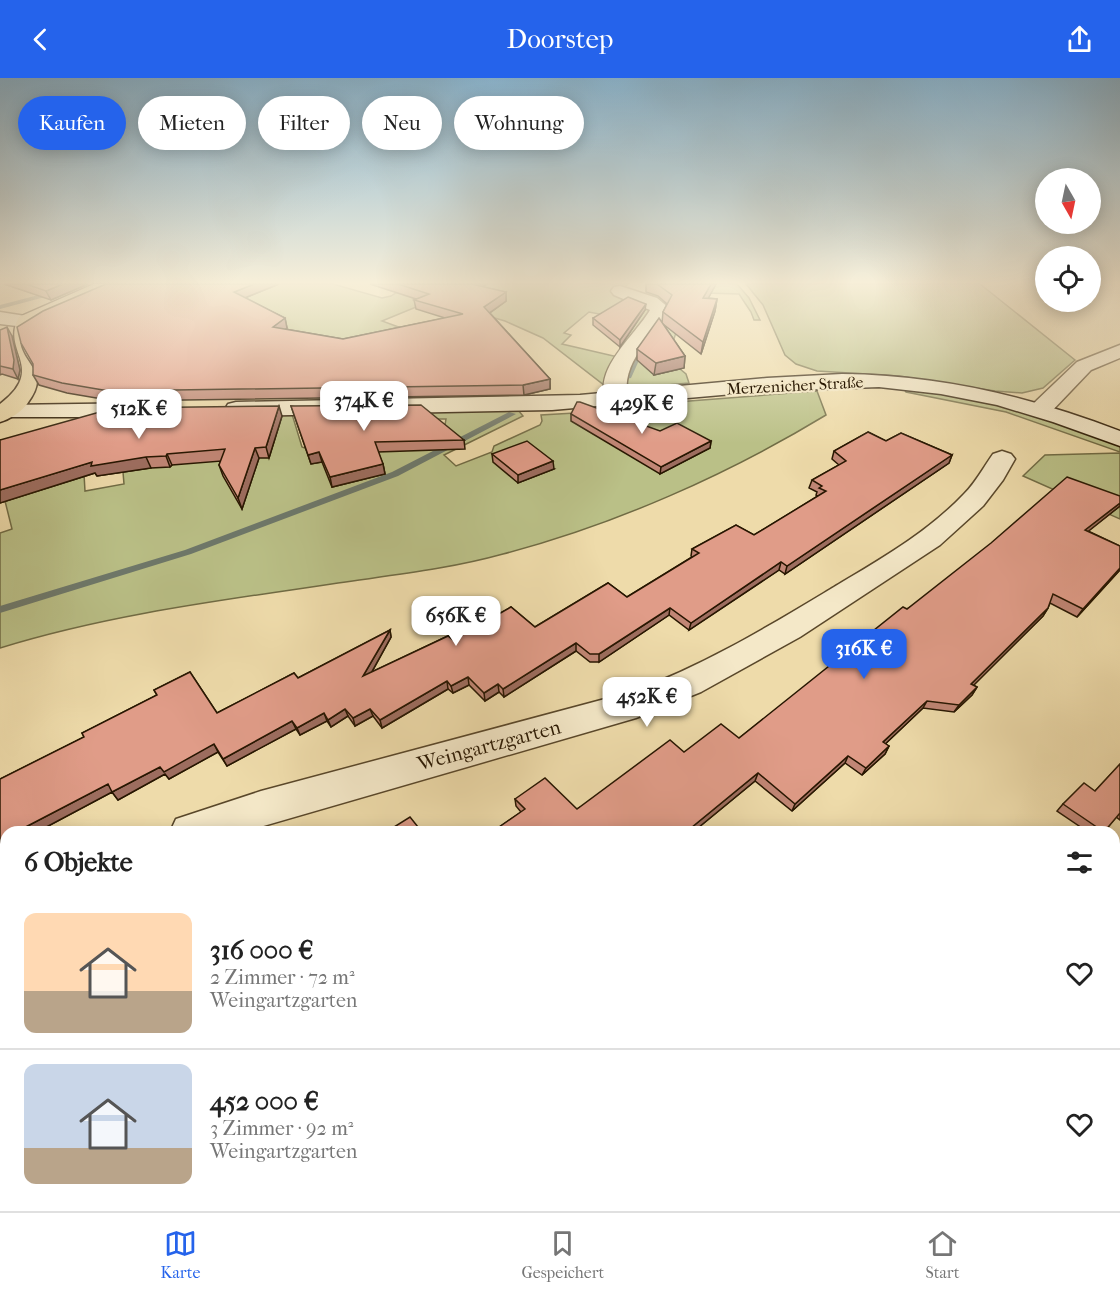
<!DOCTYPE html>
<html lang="de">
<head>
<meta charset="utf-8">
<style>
	:root { --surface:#fff; --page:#f2f2f2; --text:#222; --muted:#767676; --line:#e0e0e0; --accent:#2563eb }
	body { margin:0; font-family:"IM FELL French Canon",serif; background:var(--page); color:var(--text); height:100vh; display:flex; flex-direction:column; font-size:22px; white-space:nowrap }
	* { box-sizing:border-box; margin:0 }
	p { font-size:20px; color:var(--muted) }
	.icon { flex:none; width:33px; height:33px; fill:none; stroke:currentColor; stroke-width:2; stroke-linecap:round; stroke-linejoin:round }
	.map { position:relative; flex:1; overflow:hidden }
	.side { position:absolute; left:0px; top:748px; width:1120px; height:386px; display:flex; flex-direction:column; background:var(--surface); border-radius:18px 18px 0 0; box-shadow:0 3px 15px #0003 }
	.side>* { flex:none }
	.banner { position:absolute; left:18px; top:18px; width:600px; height:54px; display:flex; gap:12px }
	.needle { width:39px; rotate:171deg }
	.fabs { position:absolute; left:1035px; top:90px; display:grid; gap:12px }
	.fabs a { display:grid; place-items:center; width:66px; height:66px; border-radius:50%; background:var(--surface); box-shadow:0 3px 15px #0003; font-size:30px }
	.price { position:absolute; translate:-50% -51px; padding:0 14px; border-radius:12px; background:#fff; color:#222; font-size:20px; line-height:39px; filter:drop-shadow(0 2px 3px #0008) }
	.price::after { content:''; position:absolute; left:50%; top:36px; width:18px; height:14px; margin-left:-9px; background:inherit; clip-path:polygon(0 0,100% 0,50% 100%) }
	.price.active { background:var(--accent); color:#fff }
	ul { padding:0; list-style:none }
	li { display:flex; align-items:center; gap:18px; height:150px; padding:0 24px }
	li+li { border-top:2px solid var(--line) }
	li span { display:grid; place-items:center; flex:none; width:168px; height:120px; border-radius:12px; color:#555 }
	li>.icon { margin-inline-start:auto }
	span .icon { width:72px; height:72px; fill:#fffc; stroke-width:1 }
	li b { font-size:26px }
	h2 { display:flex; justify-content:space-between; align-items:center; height:72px; padding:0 24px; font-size:26px }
	.pill { padding:0 21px; border-radius:27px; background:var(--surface); box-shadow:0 3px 15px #0003; font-size:21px; line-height:54px }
	.pill.active { background:var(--accent); color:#fff }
	header { display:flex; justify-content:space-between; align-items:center; height:78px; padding:0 24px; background:var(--accent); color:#fff; font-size:27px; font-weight:600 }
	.dock { display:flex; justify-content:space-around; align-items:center; height:84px; border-top:2px solid var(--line); background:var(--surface); font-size:16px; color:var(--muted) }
	.dock a { display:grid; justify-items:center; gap:3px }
	.dock .active { color:var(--accent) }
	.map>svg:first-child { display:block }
</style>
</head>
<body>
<header><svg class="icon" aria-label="back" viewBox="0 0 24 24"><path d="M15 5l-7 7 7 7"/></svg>Doorstep<svg class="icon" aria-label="share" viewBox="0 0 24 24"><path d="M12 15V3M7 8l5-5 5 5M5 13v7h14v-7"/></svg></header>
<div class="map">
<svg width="1120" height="1133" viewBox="0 0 1120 1133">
	<rect width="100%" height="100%" fill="#eedbaa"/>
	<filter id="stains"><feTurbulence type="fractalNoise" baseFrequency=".00333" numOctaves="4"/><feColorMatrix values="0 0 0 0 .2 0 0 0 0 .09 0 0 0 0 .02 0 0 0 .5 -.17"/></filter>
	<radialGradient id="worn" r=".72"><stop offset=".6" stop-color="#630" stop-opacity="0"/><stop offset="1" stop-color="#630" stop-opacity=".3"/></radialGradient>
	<g fill="#bac087" stroke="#706b44" stroke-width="1.5">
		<path d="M 252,206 L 333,206 L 382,220 L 391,218 L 409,206 L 628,206 L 619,214 L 654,233 L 623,269 L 608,251 L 620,240 L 589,234 L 564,255 L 571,257 L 562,266 L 618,279 L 604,307 L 543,260 L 505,243 L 433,222 L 382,243 L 404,251 L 475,294 L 80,238 Z"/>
		<path d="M 693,206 L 737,206 L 749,220 L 760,242 L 754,242 L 751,234 L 739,216 L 705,215 L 680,242 L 673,264 L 654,297 L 680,291 L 686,296 L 689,305 L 622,311 L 642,260 Z"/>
		<path d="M 746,206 L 980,206 L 1075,282 L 1043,310 L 1022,315 L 995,313 L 899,298 L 817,293 L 796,286 L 785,277 L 763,227 Z"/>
		<path d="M 904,311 L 965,319 L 1025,333 L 1120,367 L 1120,374 L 1006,334 L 906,314 Z"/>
		<path d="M 817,313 L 826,337 C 727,397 614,447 503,476 C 449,491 393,497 338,505 C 224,522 110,536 0,570 L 0,455 L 12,451 L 5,423 L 84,396 L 85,413 L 124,406 L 123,394 L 198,340 L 292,336 L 302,369 L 334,381 L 443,359 L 446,341 L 417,341 L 419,333 L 518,332 L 523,338 L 444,377 L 456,388 L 492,374 L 494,368 L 540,347 L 542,343 L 541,337 L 575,335 L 603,338 L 633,328 L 636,334 L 654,333 L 651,326 Z"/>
		<path d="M 1120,375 L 1120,441 L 1023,398 L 1045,377 Z"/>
	</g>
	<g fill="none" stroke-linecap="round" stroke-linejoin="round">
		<g fill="#6d786b" fill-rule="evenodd">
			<path d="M 54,213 L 57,215 L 56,216 L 0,231 L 0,227 Z"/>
			<path d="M 643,265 L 646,267 L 631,300 L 626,301 L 625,300 L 640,267 Z"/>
			<path d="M 509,334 L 516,336 L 398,398 L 191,476 L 0,535 L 0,528 L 185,472 L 392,394 Z"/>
		</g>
		<defs>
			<g id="street">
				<path d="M 620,208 L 657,220 L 669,230 C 654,260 619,284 628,321 L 625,326 L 617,328 L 609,326 C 588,295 636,257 650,232 L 614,217 L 611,213 L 614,209 Z"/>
				<path d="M 0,234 L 32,239 L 35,243 L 32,247 L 25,249 L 0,246 Z"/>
				<path d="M 1120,267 L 1120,280 L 1091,292 L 1049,336 L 1041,338 L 1033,336 L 1030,331 L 1033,326 L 1077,284 Z"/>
				<path d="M 1002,373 L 1011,376 L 1015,381 L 1003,402 L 983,428 L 940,467 L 800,559 L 701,614 L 636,640 L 243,754 L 170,754 L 176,741 L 261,713 L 631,614 C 704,588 769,548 834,509 C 879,482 927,455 964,416 C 976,404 983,390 993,376 Z"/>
				<path d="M 6,806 L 6,848 L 0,850 L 0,808 Z"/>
				<path d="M 748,1128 L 808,1128 L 810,1133 L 750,1133 Z"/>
			</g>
			<g id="secondary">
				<path d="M 842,296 C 938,297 1030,318 1120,353 L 1120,368 L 1053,344 L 997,327 L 941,316 L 879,309 L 767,313 L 552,332 L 236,338 L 228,336 L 225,331 L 228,326 L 236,324 L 580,317 L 767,300 Z"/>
				<path d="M 151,325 L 159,327 L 162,332 L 159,337 L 151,339 L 0,339 L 0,329 L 6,327 Z"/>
			</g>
			<path id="primary" d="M 94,206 L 119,206 L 116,210 L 47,240 L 20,257 C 18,287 54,291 27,326 C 21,334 10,341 0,344 L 0,326 C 48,290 0,273 19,239 Z"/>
		</defs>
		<use href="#street" stroke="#59472a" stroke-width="3"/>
		<use href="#secondary" stroke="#271600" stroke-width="3"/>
		<use href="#primary" stroke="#271600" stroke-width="3"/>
		<use href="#street" fill="#f4e8c8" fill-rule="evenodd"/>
		<use href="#secondary" fill="#f4e8c8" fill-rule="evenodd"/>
		<use href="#primary" fill="#eedbaa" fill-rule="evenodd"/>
	</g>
	<g fill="#c18675" stroke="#271600" stroke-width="1.5">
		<path d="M 4,206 L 88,206 L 51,222 Z"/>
		<path d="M 106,206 L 279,206 L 245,220 L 285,240 L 287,250 L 285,251 L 343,261 L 445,240 L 416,231 L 414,222 L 416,221 L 370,206 L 487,206 L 483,209 L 506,214 L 506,223 L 490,235 L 550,301 L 550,311 L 524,317 L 114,323 L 67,315 L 39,307 L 33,297 Z"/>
		<path d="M 646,206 L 716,206 L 708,220 L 717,221 L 715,233 L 701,276 L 663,246 L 685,278 L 684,290 L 654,297 L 637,282 L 637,271 L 662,245 L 663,234 L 667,226 L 658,218 L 646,214 Z"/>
		<path d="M 645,232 L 620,269 L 593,247 L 593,240 Z"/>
		<path d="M 0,252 L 12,258 L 20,292 L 18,301 L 2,296 L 0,297 Z"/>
		<path d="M 291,328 L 464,362 L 465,371 L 378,374 L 383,386 L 385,396 L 332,409 L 322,384 L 311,386 Z"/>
		<path d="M 571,336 L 711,363 L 710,370 L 660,396 L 571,343 Z"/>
		<path d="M 282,338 L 269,380 L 259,380 L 242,431 L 223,398 L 219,387 L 221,383 L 172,387 L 170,389 L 151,390 L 97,398 L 95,395 L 0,425 L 0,362 Z"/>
		<path d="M 868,354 L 886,363 L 901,355 L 952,377 L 949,385 L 785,496 L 779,492 L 689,552 L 669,537 L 599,584 L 590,584 L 576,573 L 504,619 L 499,614 L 485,623 L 469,607 L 453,615 L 448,611 L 382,650 L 373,638 L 355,648 L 348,638 L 331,649 L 327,643 L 300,657 L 296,651 L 227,688 L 218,674 L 169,701 L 165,696 L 118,722 L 112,714 L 37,754 L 6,754 L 6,771 L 0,774 L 0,701 L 84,659 L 82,655 L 157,617 L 154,612 L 190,594 L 217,635 L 294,595 L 298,600 L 390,552 L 391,559 L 372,594 L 448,558 L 453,562 L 511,529 L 535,549 L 608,505 L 627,519 L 692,479 L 691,478 L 692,471 L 736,447 L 754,457 L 818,418 L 816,417 L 817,414 L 809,410 L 812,402 L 839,387 L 832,381 L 834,373 Z"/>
		<path d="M 492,376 L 554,391 L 518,405 L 493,384 Z"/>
		<path d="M 1120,418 L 1120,428 L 1088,453 L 1120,468 L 1120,492 L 1077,539 L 1050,525 L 1048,530 L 1043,538 L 973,607 L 977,609 L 972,617 L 954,634 L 923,630 L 885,666 L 889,668 L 885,676 L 862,697 L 845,685 L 792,733 L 755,703 L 693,754 L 492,754 L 521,734 L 516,728 L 515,721 L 577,731 L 684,674 L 739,660 L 907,531 Z"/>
		<path d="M 1120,686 L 1120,742 L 1116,739 L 1104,754 L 1088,754 L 1057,733 L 1063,726 L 1095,713 Z"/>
		<path d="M 1119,957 L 1120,1133 L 1101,1133 L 1096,1128 L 1114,1128 L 1114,960 Z"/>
		<path d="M 840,1128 L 1013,1128 L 1018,1133 L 844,1133 Z"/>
	</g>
	<g fill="#9d6d5f" stroke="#271600" stroke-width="1.5">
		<path d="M 63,206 L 88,206 L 51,222 L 46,213 Z"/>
		<path d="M 254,206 L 279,206 L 237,223 L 234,214 Z"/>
		<path d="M 472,206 L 487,206 L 473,215 Z"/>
		<path d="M 711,206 L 716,206 L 702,232 L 703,220 Z"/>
		<path d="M 506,214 L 506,223 L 485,238 L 484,229 Z"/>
		<path d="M 717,221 L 715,233 L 701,276 L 703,264 Z"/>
		<path d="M 646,226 L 645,232 L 620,269 L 620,262 Z"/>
		<path d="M 285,240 L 287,250 L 276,259 L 273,249 Z"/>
		<path d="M 7,249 L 12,258 L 20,292 L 18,301 L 13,291 Z"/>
		<path d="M 685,278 L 684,290 L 654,297 L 656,285 Z"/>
		<path d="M 550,301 L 550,311 L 524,317 L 523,307 Z"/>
		<path d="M 279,328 L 282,338 L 269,380 L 266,369 Z"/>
		<path d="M 711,363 L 710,370 L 660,396 L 661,389 Z"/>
		<path d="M 255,370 L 259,380 L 242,431 L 238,420 Z"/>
		<path d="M 319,374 L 322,384 L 311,386 L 308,377 Z"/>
		<path d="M 167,376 L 172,387 L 170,389 L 166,378 Z"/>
		<path d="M 952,377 L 949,385 L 785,496 L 787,488 Z"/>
		<path d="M 146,379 L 151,390 L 97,398 L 95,395 L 0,425 L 0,412 L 92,384 Z"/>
		<path d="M 553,383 L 554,391 L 518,405 L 518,397 Z"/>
		<path d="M 383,386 L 385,396 L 332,409 L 330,399 Z"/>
		<path d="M 1120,425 L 1120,428 L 1080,460 L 1085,452 Z"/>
		<path d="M 781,484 L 779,492 L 689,552 L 691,545 Z"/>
		<path d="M 1120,490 L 1120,492 L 1077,539 L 1083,531 Z"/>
		<path d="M 670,530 L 669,537 L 599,584 L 599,576 Z"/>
		<path d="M 1048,530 L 1043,538 L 967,614 L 971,606 Z"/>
		<path d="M 390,552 L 391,559 L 365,606 L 363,598 Z"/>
		<path d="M 576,565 L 576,573 L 504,619 L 503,611 Z"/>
		<path d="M 468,599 L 469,607 L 453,615 L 451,608 Z"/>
		<path d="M 447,603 L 448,611 L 382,650 L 380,642 Z"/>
		<path d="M 498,606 L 499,614 L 485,623 L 484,615 Z"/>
		<path d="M 977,609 L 972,617 L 954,634 L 959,627 Z"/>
		<path d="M 927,623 L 923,630 L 879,672 L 883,664 Z"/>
		<path d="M 345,631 L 348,638 L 331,649 L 328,642 Z"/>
		<path d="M 370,631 L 373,638 L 355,648 L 353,640 Z"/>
		<path d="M 324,635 L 327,643 L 300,657 L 297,650 Z"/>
		<path d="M 292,643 L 296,651 L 227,688 L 223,681 Z"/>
		<path d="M 214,666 L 218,674 L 169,701 L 165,696 L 118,722 L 112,714 L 160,689 Z"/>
		<path d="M 889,668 L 885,676 L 862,697 L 866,690 Z"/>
		<path d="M 848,678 L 845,685 L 792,733 L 795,726 Z"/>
		<path d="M 758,695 L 755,703 L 693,754 L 686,754 Z"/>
		<path d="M 108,706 L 114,713 L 37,754 L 16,754 Z"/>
		<path d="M 6,760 L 6,771 L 0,774 L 0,763 Z"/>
		<path d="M 6,1055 L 6,1066 L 0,1070 L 0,1059 Z"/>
	</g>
	<g fill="#e09c88" stroke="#271600" stroke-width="1.5">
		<path d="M 26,206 L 63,206 L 46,213 Z"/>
		<path d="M 106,206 L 254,206 L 234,214 L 285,240 L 273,249 L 343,261 L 463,236 L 414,222 L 429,216 L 398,206 L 472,206 L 506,214 L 484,229 L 550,301 L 523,307 L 109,313 L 62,305 L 33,297 L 33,286 L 21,265 L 17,249 L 43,233 Z"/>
		<path d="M 657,206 L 711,206 L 703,220 L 717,221 L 703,264 L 663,234 L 672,217 Z"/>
		<path d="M 628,219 L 646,226 L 620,262 L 593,240 Z"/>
		<path d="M 659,240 L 685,278 L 656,285 L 637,271 Z"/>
		<path d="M 7,249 L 14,282 L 13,291 L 0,288 L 0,252 Z"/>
		<path d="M 577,324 L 580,324 L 660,353 L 677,345 L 711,363 L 661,389 L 571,336 Z"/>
		<path d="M 421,327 L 464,362 L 375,364 L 383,386 L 330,399 L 319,374 L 308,377 L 291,328 Z"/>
		<path d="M 279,328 L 266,369 L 255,370 L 238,420 L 219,387 L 225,371 L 167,376 L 166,378 L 146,379 L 91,388 L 92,384 L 0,412 L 0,362 L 114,330 Z"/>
		<path d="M 868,354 L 886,363 L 901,355 L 952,377 L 787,488 L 781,484 L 691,545 L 670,530 L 599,576 L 590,576 L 576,565 L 503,611 L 498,606 L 484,615 L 468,599 L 451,608 L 447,603 L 380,642 L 370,631 L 353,640 L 345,631 L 328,642 L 324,635 L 297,650 L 292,643 L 223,681 L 214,666 L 164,694 L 160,689 L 112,714 L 108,706 L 16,754 L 6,754 L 6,760 L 0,763 L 0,701 L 84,659 L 82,655 L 157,617 L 154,612 L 190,594 L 217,635 L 294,595 L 298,600 L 390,552 L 363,598 L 448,558 L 453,562 L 511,529 L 535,549 L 608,505 L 627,519 L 699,475 L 692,471 L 736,447 L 754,457 L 826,413 L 819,410 L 822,408 L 812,402 L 846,383 L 834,373 Z"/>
		<path d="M 527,363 L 553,383 L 518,397 L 492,376 Z"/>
		<path d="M 1067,399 L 1120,418 L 1120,425 L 1085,452 L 1120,468 L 1120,490 L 1083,531 L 1053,516 L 1048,530 L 971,606 L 977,609 L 959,627 L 927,623 L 883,664 L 889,668 L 866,690 L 848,678 L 795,726 L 758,695 L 686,754 L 492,754 L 525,731 L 515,721 L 545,700 L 577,731 L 670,662 L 684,674 L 721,646 L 739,660 L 903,529 L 907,531 L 991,465 Z"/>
		<path d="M 1120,686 L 1120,735 L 1104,754 L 1063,726 L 1084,705 L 1095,713 Z"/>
		<path d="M 410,739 L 422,754 L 386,754 Z"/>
		<path d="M 6,901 L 6,1055 L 0,1059 L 0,1006 L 1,1005 L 0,1001 L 0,905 Z"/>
		<path d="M 1119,957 L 1120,1133 L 1115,1133 L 1110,1128 L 1114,1128 L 1114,964 Z"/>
		<path d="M 575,1128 L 659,1128 L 657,1131 L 658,1133 L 578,1133 Z"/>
		<path d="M 848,1128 L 1013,1128 L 1018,1133 L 852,1133 Z"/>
	</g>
	<linearGradient id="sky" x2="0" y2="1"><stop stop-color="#89b6d2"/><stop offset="0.56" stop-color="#f7efd9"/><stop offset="1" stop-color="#f7efd9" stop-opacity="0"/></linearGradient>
	<rect width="1120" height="365" fill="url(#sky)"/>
	<g text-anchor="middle" stroke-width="4.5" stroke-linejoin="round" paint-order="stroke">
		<g font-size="16" fill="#271600" stroke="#f4e8c8">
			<text transform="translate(795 307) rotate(-3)" y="6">Merzenicher Straße</text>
		</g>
		<g font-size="20" fill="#271600" stroke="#f4e8c8">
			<text transform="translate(489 667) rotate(-15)" y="7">Weingartzgarten</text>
		</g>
	</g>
	<rect width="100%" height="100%" filter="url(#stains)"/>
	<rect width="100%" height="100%" fill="url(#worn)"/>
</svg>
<div class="fabs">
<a><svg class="needle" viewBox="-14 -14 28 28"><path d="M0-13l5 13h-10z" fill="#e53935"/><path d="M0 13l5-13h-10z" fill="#767676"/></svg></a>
<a><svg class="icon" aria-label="locate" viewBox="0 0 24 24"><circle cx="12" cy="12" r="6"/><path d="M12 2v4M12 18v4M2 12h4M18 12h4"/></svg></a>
</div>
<b class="price" style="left:364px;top:354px">374K €</b>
<b class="price" style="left:642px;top:357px">429K €</b>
<b class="price" style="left:139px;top:362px">512K €</b>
<b class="price" style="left:456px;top:569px">656K €</b>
<b class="price active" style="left:864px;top:602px">316K €</b>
<b class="price" style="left:647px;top:650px">452K €</b>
<div class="banner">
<a class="pill active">Kaufen</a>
<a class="pill">Mieten</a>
<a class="pill">Filter</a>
<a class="pill">Neu</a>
<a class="pill">Wohnung</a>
</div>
<section class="side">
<h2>6 Objekte<svg class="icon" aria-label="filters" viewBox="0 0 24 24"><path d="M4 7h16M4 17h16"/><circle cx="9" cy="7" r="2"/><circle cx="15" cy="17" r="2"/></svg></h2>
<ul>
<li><span style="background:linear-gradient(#ffd9b3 65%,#b9a48a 0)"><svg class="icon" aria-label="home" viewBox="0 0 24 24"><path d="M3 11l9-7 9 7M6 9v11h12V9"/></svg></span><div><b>316 000 €</b><p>2 Zimmer · 72 m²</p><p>Weingartzgarten</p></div><svg class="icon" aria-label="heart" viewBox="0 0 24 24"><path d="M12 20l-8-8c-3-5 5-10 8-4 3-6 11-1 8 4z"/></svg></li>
<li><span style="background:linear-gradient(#c9d6e8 70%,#b9a48a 0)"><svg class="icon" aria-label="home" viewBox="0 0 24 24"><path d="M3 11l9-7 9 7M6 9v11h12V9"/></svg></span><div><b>452 000 €</b><p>3 Zimmer · 92 m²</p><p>Weingartzgarten</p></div><svg class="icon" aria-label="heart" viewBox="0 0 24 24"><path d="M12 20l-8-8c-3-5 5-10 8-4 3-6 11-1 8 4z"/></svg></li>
</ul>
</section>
</div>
<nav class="dock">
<a class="active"><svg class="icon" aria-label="map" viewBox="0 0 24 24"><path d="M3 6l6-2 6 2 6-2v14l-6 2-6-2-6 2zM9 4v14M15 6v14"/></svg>Karte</a>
<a><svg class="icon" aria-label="saved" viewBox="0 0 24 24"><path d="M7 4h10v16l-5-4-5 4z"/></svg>Gespeichert</a>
<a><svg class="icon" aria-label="home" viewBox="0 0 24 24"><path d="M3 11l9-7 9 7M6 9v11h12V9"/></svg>Start</a>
</nav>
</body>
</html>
